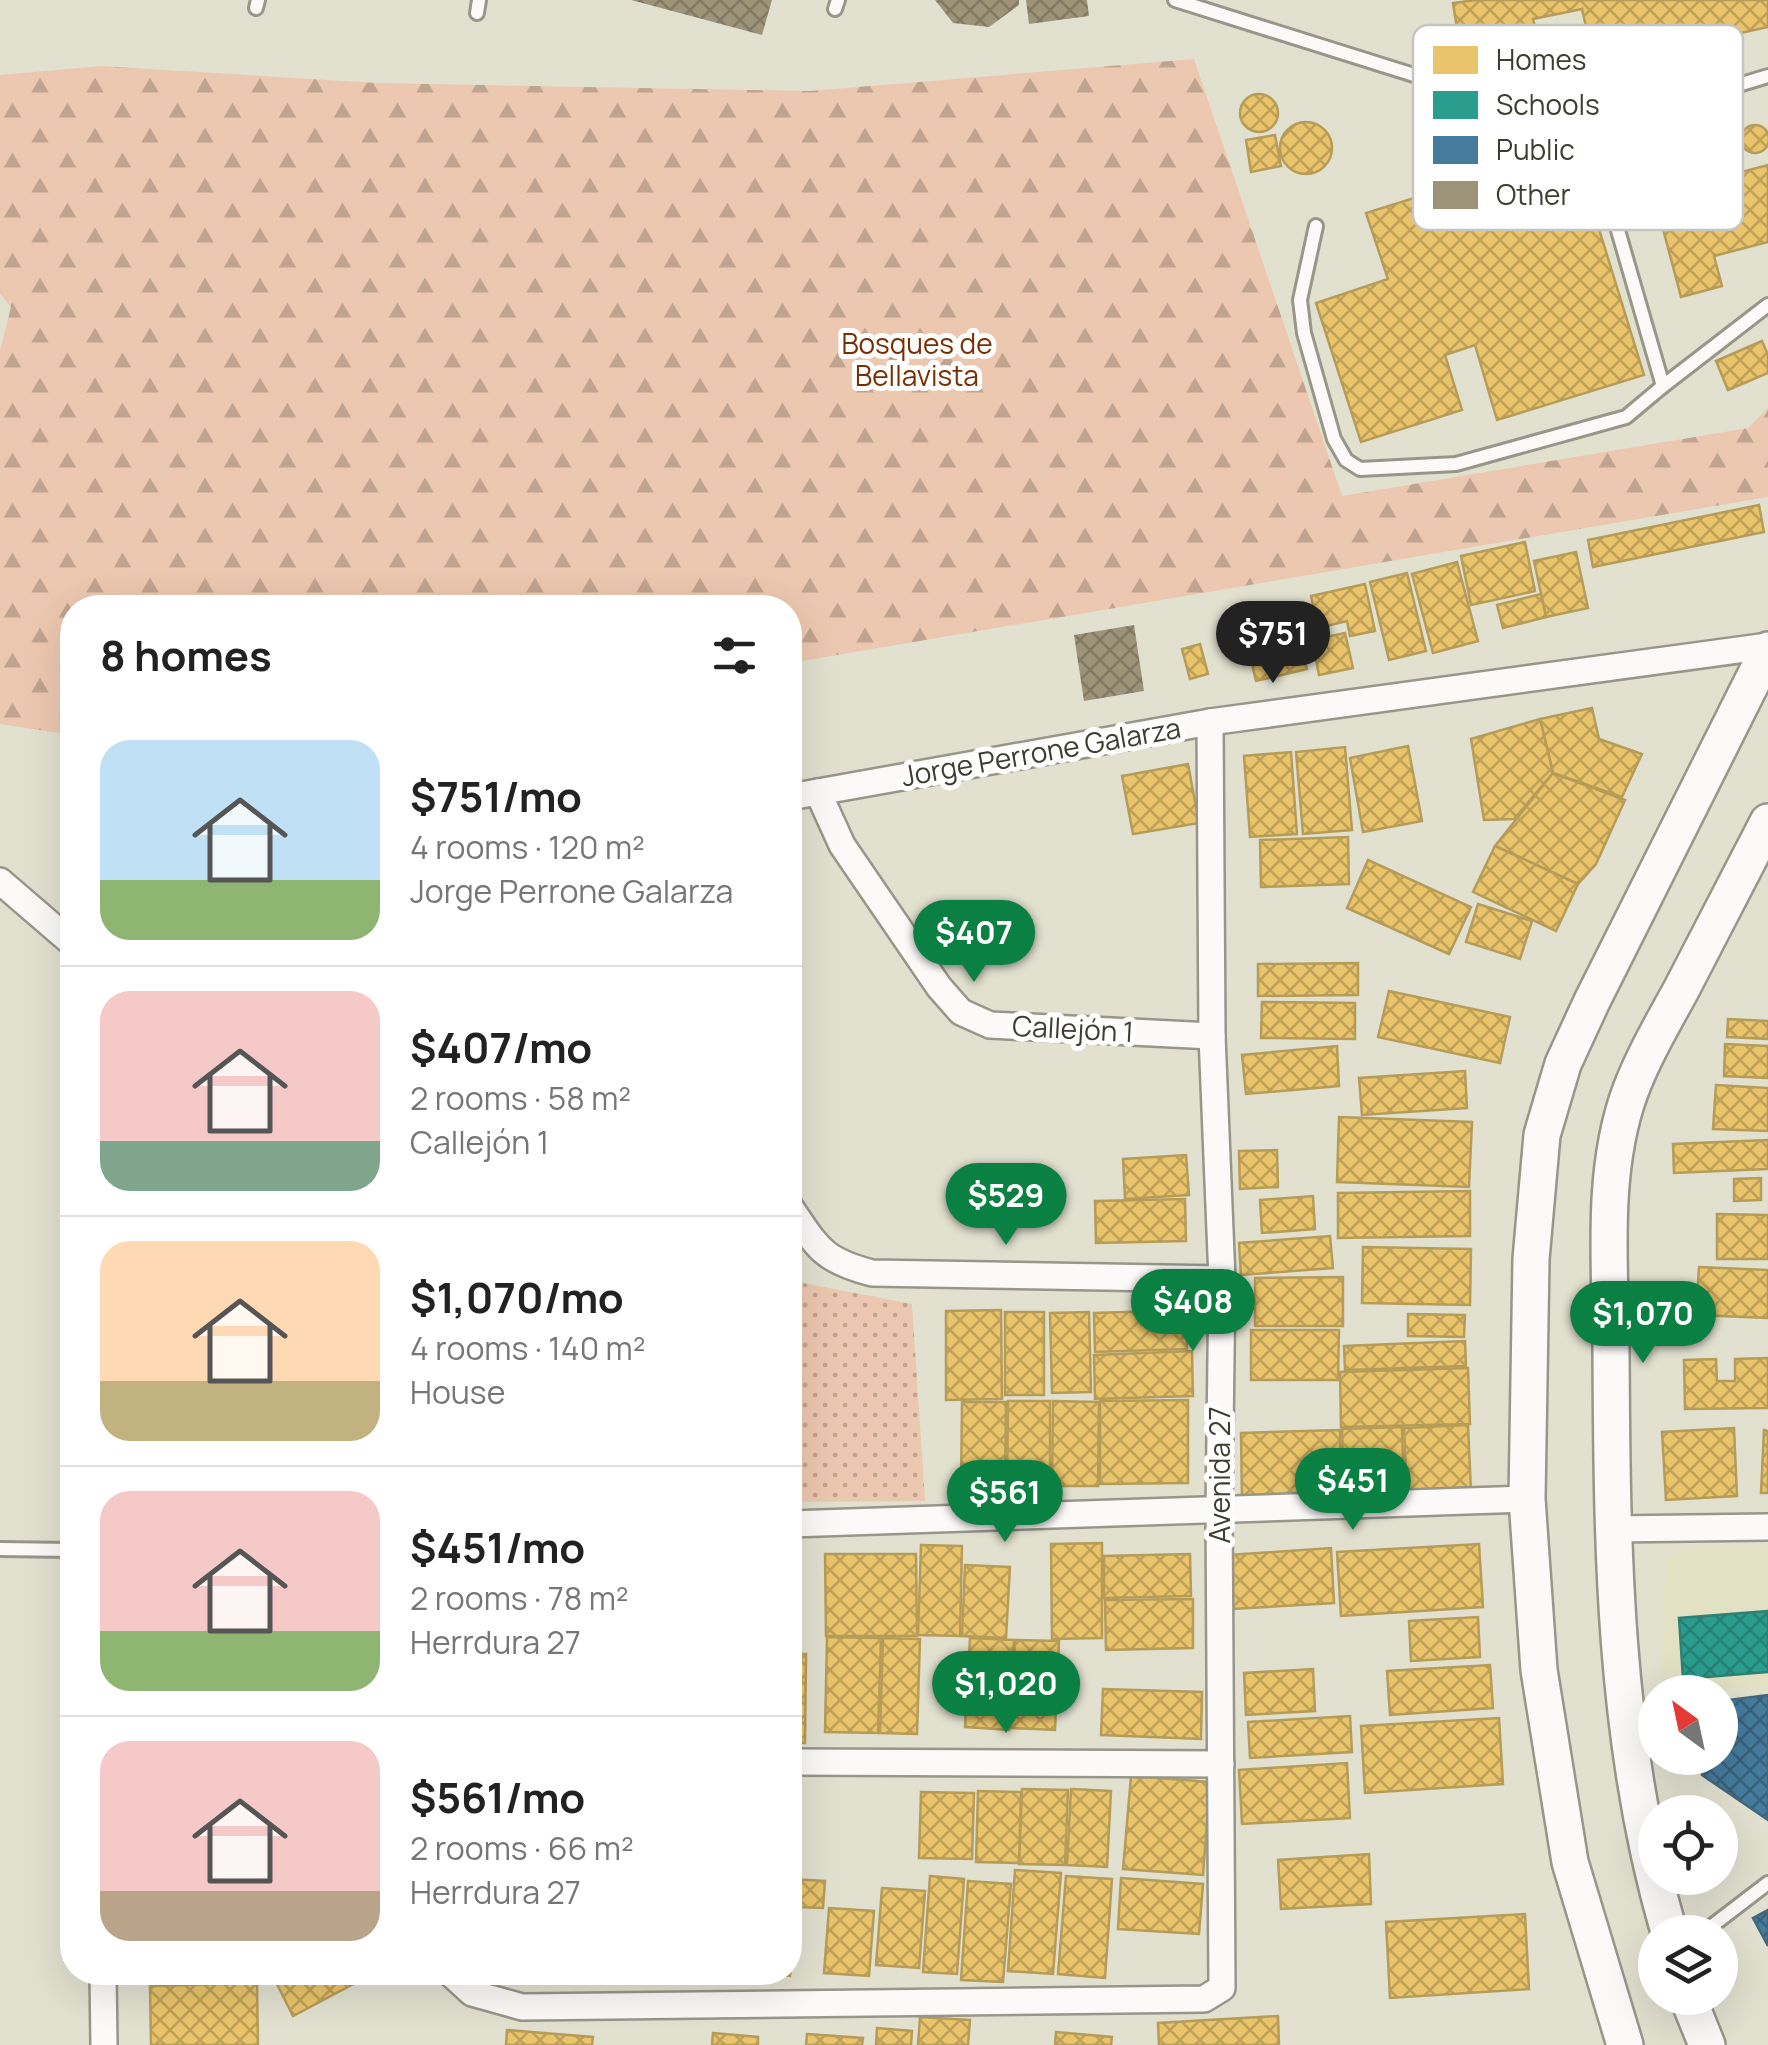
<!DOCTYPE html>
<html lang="en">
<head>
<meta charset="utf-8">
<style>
	:root { --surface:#fff; --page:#f2f2f2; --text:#222; --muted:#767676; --line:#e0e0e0; --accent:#0b8043 }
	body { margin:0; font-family:Manrope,sans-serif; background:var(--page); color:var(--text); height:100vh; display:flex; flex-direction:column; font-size:38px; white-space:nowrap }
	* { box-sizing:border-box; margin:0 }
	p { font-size:32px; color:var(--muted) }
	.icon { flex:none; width:55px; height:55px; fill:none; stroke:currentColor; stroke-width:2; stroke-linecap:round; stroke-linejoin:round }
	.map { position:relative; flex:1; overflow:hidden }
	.sheet { position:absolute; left:60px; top:595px; width:742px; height:1390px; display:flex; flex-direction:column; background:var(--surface); border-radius:40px; box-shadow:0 10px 40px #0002 }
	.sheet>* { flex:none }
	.needle { width:65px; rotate:327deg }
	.buttons { position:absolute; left:1638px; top:1675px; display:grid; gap:20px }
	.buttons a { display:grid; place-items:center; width:100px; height:100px; border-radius:50%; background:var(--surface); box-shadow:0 10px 40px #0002; font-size:50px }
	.price { position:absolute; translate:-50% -85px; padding:0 22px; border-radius:35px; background:var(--accent); color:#fff; font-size:32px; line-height:65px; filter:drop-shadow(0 2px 5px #0008) }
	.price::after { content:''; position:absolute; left:50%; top:60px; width:30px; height:22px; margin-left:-15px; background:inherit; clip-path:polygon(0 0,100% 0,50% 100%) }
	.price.active { background:#222; color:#fff }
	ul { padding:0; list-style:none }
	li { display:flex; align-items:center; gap:30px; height:250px; padding:0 40px }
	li+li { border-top:2px solid var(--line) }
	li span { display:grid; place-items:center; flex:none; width:280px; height:200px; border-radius:30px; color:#555 }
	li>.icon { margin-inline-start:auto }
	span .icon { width:120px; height:120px; fill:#fffc; stroke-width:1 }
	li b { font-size:42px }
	h2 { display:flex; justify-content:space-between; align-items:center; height:120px; padding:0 40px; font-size:42px }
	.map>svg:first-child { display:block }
</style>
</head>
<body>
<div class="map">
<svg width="1768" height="2045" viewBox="0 0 1768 2045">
	<defs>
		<pattern id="forest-firs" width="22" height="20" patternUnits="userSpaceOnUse" patternTransform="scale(2.5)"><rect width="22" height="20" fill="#edc8b0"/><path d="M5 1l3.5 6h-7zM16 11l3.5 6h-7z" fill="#c1a490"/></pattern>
		<pattern id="park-dots" width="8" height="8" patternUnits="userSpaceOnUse" patternTransform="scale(2.5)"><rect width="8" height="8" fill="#edc8b0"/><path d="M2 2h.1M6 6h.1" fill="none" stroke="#c1a490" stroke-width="1.8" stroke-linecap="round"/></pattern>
		<pattern id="homes-cross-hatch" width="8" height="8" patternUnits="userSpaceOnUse" patternTransform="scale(2.5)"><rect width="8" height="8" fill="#e9c46a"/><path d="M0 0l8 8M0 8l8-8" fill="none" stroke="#bea058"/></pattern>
		<pattern id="schools-cross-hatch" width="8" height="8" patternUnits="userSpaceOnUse" patternTransform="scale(2.5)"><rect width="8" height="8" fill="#2a9d8f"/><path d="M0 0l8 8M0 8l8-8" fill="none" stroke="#258175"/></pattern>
		<pattern id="public-cross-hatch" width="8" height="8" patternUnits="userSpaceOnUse" patternTransform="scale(2.5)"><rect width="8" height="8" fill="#457b9d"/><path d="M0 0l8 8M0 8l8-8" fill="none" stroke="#38617a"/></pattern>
		<pattern id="building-cross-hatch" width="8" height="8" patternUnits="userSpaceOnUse" patternTransform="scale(2.5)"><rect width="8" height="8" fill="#9d9379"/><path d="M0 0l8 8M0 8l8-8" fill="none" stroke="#817964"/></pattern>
	</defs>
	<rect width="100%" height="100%" fill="#e2e1d0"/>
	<path fill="#e3e1c4" d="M 1683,1545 L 1768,1545 L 1768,1687 L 1661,1692 L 1665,1563 Z"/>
	<path fill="url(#forest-firs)" d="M 1194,59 L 1342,496 L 1748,428 L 1768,408 L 1768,497 L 790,663 L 790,608 L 72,608 L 72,735 L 0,724 L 0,351 L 11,307 L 0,294 L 0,75 L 101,66 L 377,83 L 810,91 Z"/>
	<path fill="url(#park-dots)" d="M 790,1270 L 798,1282 L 912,1304 L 925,1501 L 790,1502 Z"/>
	<g fill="url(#homes-cross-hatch)" stroke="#b69c59" stroke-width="2.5">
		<path d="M 1476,0 L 1768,0 L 1768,27 L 1736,34 L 1739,46 L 1714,52 L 1719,76 L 1625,98 L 1617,62 L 1595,67 L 1582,9 L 1533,19 L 1535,27 L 1480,36 L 1479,32 L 1458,35 L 1453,3 Z"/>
		<circle cx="1259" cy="113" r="19"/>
		<circle cx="1306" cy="148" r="26"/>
		<circle cx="1755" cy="139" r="14"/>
		<path d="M 1275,135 L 1281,166 L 1251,172 L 1246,140 Z"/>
		<path d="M 1574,148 L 1644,375 L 1497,420 L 1475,345 L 1445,355 L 1462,410 L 1361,442 L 1316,303 L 1388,279 L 1366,213 Z"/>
		<path d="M 1768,165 L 1768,242 L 1714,256 L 1722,286 L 1681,297 L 1654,195 Z"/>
		<path d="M 1762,341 L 1768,355 L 1768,373 L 1728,390 L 1716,361 Z"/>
		<path d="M 1759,505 L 1764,532 L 1593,567 L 1588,540 Z"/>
		<path d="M 1525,542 L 1535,591 L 1471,605 L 1461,556 Z"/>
		<path d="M 1576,552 L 1588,608 L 1546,617 L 1534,561 Z"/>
		<path d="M 1457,562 L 1478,641 L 1433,653 L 1412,574 Z"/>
		<path d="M 1407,573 L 1426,651 L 1389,660 L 1370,582 Z"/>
		<path d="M 1365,584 L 1375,631 L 1350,636 L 1347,621 L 1318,628 L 1311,596 Z"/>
		<path d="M 1541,594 L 1546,617 L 1503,628 L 1497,605 Z"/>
		<path d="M 1292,606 L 1307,669 L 1256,681 L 1241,618 Z"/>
		<path d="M 1345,633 L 1353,668 L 1319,675 L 1312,640 Z"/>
		<path d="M 1200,644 L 1208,674 L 1190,679 L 1182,649 Z"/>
		<path d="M 1592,708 L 1599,739 L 1642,754 L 1622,797 L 1553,773 L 1540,719 Z"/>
		<path d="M 1540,719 L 1553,773 L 1514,819 L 1484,820 L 1471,739 Z"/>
		<path d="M 1408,746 L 1422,821 L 1363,832 L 1350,758 Z"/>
		<path d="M 1345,747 L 1352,830 L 1303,834 L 1296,752 Z"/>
		<path d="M 1291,752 L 1297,834 L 1250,837 L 1244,756 Z"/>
		<path d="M 1188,764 L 1199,823 L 1133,834 L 1122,776 Z"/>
		<path d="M 1553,773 L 1625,800 L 1596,864 L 1578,884 L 1495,846 Z"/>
		<path d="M 1348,837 L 1349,884 L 1261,887 L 1260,840 Z"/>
		<path d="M 1495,846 L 1578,884 L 1556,931 L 1473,892 Z"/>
		<path d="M 1368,860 L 1471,907 L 1449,954 L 1347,908 Z"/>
		<path d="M 1478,904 L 1532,921 L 1520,959 L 1466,942 Z"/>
		<path d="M 1358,963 L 1358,995 L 1258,996 L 1258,964 Z"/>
		<path d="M 1389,991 L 1510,1017 L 1500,1063 L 1378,1037 Z"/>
		<path d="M 1262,1002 L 1355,1003 L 1355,1039 L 1261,1038 Z"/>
		<path d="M 1728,1019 L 1768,1021 L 1768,1039 L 1727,1037 Z"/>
		<path d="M 1725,1044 L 1768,1046 L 1768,1078 L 1724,1076 Z"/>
		<path d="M 1337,1046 L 1339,1086 L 1246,1094 L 1242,1055 Z"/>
		<path d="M 1465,1071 L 1467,1108 L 1362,1115 L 1359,1078 Z"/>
		<path d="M 1716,1085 L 1768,1088 L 1768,1131 L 1713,1129 Z"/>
		<path d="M 1339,1117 L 1472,1122 L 1469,1187 L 1337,1182 Z"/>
		<path d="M 1768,1140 L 1768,1169 L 1674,1173 L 1673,1144 Z"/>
		<path d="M 1277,1150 L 1278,1187 L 1240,1189 L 1239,1151 Z"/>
		<path d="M 1186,1155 L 1189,1195 L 1125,1199 L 1123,1159 Z"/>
		<path d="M 1761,1178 L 1761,1200 L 1734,1201 L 1734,1179 Z"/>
		<path d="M 1470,1191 L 1470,1236 L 1338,1238 L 1338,1193 Z"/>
		<path d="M 1313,1196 L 1315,1229 L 1262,1233 L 1260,1200 Z"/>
		<path d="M 1185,1199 L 1186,1241 L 1096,1243 L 1095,1201 Z"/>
		<path d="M 1717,1214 L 1768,1215 L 1768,1259 L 1717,1259 Z"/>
		<path d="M 1330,1236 L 1333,1268 L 1241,1275 L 1239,1243 Z"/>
		<path d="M 1363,1247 L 1471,1249 L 1470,1305 L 1362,1303 Z"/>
		<path d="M 1699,1267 L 1768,1270 L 1768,1318 L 1696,1315 Z"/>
		<path d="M 1343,1277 L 1343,1326 L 1255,1326 L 1255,1278 Z"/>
		<path d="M 1001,1310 L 1002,1399 L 946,1400 L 946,1311 Z"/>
		<path d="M 1186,1310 L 1187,1349 L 1095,1352 L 1094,1313 Z"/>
		<rect x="1005" y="1312" width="39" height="83"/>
		<path d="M 1089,1312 L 1091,1392 L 1052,1393 L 1050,1313 Z"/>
		<path d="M 1408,1314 L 1465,1315 L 1464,1337 L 1408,1336 Z"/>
		<path d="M 1251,1330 L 1339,1330 L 1338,1380 L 1251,1380 Z"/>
		<path d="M 1465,1341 L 1466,1366 L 1345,1370 L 1344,1346 Z"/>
		<path d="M 1192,1351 L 1193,1396 L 1095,1399 L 1094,1355 Z"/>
		<path d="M 1768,1358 L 1768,1408 L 1685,1409 L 1684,1360 L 1716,1359 L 1717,1381 L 1735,1381 L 1735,1359 Z"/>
		<path d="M 1468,1368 L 1470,1424 L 1341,1427 L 1340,1372 Z"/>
		<path d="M 1188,1400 L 1188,1483 L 1100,1484 L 1100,1401 Z"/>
		<path d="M 1008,1401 L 1050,1401 L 1050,1484 L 1007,1484 Z"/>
		<path d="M 1053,1401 L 1099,1402 L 1098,1486 L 1052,1486 Z"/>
		<path d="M 962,1402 L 1006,1402 L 1005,1487 L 961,1487 Z"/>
		<path d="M 1468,1425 L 1471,1491 L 1407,1494 L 1404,1428 Z"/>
		<path d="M 1402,1427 L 1404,1496 L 1344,1497 L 1342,1429 Z"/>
		<path d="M 1734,1428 L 1737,1496 L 1666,1500 L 1662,1432 Z"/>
		<path d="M 1340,1430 L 1341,1496 L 1242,1500 L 1241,1433 Z"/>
		<path d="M 1764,1430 L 1768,1431 L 1768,1493 L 1761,1493 Z"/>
		<path d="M 1102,1543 L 1102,1638 L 1052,1639 L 1051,1544 Z"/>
		<path d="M 1479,1544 L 1483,1607 L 1341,1616 L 1337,1552 Z"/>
		<path d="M 921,1545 L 962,1546 L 960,1636 L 918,1635 Z"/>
		<path d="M 1331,1548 L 1334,1603 L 1232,1609 L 1229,1555 Z"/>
		<path d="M 825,1554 L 916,1554 L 917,1636 L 826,1636 Z"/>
		<path d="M 1190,1554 L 1191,1596 L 1104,1598 L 1104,1556 Z"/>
		<path d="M 965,1565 L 1010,1567 L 1006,1638 L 962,1636 Z"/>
		<path d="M 1193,1599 L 1193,1648 L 1106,1650 L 1105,1600 Z"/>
		<path d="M 1478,1617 L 1480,1657 L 1411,1661 L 1409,1621 Z"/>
		<path d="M 827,1637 L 881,1638 L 878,1733 L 825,1732 Z"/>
		<path d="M 883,1638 L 920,1639 L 917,1734 L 880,1733 Z"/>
		<path d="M 970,1638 L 1014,1640 L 1009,1730 L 965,1727 Z"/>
		<path d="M 1015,1640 L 1059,1641 L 1055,1730 L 1011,1728 Z"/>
		<path d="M 790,1654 L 806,1654 L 805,1743 L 790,1743 Z"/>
		<path d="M 1490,1665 L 1493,1708 L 1390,1715 L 1387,1671 Z"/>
		<path d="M 1313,1669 L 1315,1711 L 1246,1715 L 1244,1673 Z"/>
		<path d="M 1103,1689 L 1202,1692 L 1201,1739 L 1101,1735 Z"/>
		<path d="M 1350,1716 L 1352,1752 L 1250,1758 L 1248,1722 Z"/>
		<path d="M 1499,1718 L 1503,1784 L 1365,1793 L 1361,1726 Z"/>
		<path d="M 1347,1763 L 1350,1818 L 1242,1824 L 1239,1770 Z"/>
		<path d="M 1131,1776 L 1210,1782 L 1203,1875 L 1123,1869 Z"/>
		<path d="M 1022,1789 L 1068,1790 L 1065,1865 L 1019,1864 Z"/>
		<path d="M 1071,1789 L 1111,1791 L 1107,1867 L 1067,1865 Z"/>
		<path d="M 978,1791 L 1021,1792 L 1019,1863 L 976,1862 Z"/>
		<path d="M 921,1792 L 974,1793 L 972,1859 L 919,1858 Z"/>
		<path d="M 1369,1854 L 1371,1904 L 1281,1909 L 1278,1860 Z"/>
		<path d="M 1015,1870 L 1061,1873 L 1053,1974 L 1008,1971 Z"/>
		<path d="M 930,1876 L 964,1879 L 957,1974 L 923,1972 Z"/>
		<path d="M 1066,1876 L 1112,1879 L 1105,1978 L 1058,1974 Z"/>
		<path d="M 1121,1878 L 1203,1884 L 1199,1934 L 1118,1929 Z"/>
		<path d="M 790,1879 L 825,1881 L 823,1908 L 796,1907 L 790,1976 L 770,1974 L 790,1972 Z"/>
		<path d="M 968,1881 L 1011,1884 L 1003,1982 L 961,1980 Z"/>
		<path d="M 882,1888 L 925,1891 L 919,1968 L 876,1965 Z"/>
		<path d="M 829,1908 L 874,1911 L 869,1976 L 824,1973 Z"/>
		<path d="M 1525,1914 L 1529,1989 L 1390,1998 L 1386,1922 Z"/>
		<rect x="152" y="1972" width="93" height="10"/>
		<path d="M 271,1972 L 376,1972 L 293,2016 Z"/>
		<path d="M 257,1983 L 258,2045 L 151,2045 L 150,1986 Z"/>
		<path d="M 1278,2016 L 1279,2045 L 1159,2045 L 1158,2023 Z"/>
		<path d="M 920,2017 L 970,2020 L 968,2045 L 918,2045 Z"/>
		<path d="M 877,2028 L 912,2031 L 911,2045 L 876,2045 Z"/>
		<path d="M 507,2030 L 593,2037 L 592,2045 L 506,2045 Z"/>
		<path d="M 1056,2032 L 1112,2037 L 1111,2045 L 1055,2045 Z"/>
		<path d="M 713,2033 L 758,2037 L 758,2045 L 712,2045 Z"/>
		<path d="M 807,2034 L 863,2038 L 862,2045 L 806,2045 Z"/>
	</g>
	<path fill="url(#schools-cross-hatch)" stroke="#308073" stroke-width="2.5" d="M 1768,1611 L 1768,1672 L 1683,1679 L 1679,1618 Z"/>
	<g fill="url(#public-cross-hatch)" stroke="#43687d" stroke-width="2.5">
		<path d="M 1768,1695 L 1768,1820 L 1702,1775 L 1705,1758 L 1720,1758 L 1720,1701 Z"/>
		<path d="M 1768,1910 L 1768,1946 L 1753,1918 Z"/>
	</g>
	<g fill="url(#building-cross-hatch)">
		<path d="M 631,0 L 772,0 L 762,35 Z"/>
		<path d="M 935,0 L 1019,0 L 1019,5 L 989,27 L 953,23 Z"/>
		<path d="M 1026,0 L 1087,0 L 1089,16 L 1029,24 Z"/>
		<path d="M 1134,625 L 1144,691 L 1084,701 L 1074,635 Z"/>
	</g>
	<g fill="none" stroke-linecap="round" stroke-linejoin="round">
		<defs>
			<g id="service">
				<path d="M 1175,0 L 1589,130 L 1768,76"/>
				<path d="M 256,8 L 258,0"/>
				<path d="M 835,9 L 838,0"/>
				<path d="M 477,13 L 479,0"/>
				<path d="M 1589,130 L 1663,386 L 1768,305"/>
				<path d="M 1316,226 L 1300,300 L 1304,333 L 1334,439 L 1346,460 L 1360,469 L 1456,464 L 1626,417 L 1663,386"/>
				<path d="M 0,1549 L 72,1550"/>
				<path d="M 1704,1932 L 1768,1883"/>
			</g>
			<g id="minor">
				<path d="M 818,792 L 842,845 L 939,987 L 961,1012 L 990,1025 L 1212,1036"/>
				<path d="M 790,797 L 1210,722 L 1768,646"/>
				<path d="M 0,881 L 72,943"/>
				<path d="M 790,1207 C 818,1248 822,1260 872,1273 L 1222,1279"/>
				<path d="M 790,1524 L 1527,1499"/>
				<path d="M 1612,1529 L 1768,1527"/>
				<path d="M 790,1762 L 1221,1764"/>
				<path d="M 103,1972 L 104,2045"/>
				<path d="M 449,1972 L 472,1993 L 522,2007 L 1204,1999 L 1222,1988 L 1219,1511 L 1222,1279 L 1212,1036 L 1210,722"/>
			</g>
			<g id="secondary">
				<path d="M 1669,1932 C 1613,1741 1612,1544 1611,1347 C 1610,1264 1601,1171 1630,1092 C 1643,1057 1663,1023 1681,990 C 1710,934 1739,878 1768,822"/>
				<path d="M 1688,1998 L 1707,2045"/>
				<path d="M 1625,2045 L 1570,1862 L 1539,1670 L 1527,1499 L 1531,1259 L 1542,1135 L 1563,1064 L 1592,1001 L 1768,650"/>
			</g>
		</defs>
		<use href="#service" stroke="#979689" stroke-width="18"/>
		<use href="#minor" stroke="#979689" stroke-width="30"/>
		<use href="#secondary" stroke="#979689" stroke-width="40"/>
		<use href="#service" stroke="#fbfaf8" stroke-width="12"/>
		<use href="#minor" stroke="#fbfaf8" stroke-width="25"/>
		<use href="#secondary" stroke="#fbfaf8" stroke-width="35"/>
	</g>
	<g text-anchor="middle" stroke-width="10" stroke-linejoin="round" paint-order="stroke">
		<g font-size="28" fill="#782e00" stroke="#fff">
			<text x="917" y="354">Bosques de<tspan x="917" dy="32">Bellavista</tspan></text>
		</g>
		<g font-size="28" fill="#3e3d31" stroke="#fff">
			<text transform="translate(1041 752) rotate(-10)" y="10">Jorge Perrone Galarza</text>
			<text transform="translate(1073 1029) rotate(3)" y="10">Callejón 1</text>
			<text transform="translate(1220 1475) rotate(-90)" y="10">Avenida 27</text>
		</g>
	</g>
	<rect x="1413" y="25" width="330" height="205" rx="15" fill="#fff" stroke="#c5c5c1" stroke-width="2.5"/>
	<rect x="1433" y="46" width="45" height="28" fill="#e9c46a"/>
	<rect x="1433" y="91" width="45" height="28" fill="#2a9d8f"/>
	<rect x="1433" y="136" width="45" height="28" fill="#457b9d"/>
	<rect x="1433" y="181" width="45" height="28" fill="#9d9379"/>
	<g font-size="28" fill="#3e3d31">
		<text x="1496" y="70">Homes</text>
		<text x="1496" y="115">Schools</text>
		<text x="1496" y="160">Public</text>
		<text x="1496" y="205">Other</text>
	</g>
</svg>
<div class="buttons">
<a><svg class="needle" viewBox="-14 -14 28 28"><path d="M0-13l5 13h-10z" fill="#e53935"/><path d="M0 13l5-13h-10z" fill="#767676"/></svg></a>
<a><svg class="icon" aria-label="locate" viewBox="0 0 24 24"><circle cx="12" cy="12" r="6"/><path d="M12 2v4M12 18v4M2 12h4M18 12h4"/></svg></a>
<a><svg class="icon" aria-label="layers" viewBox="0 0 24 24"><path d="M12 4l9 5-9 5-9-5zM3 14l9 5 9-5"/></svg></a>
</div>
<b class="price active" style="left:1273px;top:686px">$751</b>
<b class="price" style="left:974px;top:985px">$407</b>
<b class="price" style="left:1006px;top:1248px">$529</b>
<b class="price" style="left:1193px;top:1354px">$408</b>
<b class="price" style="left:1643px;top:1366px">$1,070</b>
<b class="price" style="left:1353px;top:1533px">$451</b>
<b class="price" style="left:1005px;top:1545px">$561</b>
<b class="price" style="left:1006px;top:1736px">$1,020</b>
<section class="sheet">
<h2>8 homes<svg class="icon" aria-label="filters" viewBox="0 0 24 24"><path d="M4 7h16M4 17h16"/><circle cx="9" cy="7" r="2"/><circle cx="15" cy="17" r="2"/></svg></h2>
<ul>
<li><span style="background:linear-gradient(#bfe0f5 70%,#8fb573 0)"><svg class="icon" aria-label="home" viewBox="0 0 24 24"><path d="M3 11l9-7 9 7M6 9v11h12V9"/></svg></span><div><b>$751/mo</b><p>4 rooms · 120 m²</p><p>Jorge Perrone Galarza</p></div></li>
<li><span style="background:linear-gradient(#f6c9c9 75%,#7fa58c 0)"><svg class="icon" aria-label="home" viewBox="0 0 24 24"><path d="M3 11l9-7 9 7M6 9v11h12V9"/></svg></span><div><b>$407/mo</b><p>2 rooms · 58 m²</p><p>Callejón 1</p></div></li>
<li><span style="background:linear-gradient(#ffd9b3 70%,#c2b280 0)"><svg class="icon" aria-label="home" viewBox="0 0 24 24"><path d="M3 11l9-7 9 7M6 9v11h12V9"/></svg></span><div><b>$1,070/mo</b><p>4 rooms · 140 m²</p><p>House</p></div></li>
<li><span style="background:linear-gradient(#f6c9c9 70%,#8fb573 0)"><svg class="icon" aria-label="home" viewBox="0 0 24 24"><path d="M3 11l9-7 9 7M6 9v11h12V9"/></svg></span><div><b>$451/mo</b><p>2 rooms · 78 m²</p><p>Herrdura 27</p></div></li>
<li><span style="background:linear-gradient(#f6c9c9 75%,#b9a48a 0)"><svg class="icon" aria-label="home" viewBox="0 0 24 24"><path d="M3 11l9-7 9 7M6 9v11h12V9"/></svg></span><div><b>$561/mo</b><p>2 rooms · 66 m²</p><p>Herrdura 27</p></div></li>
</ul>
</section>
</div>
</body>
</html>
